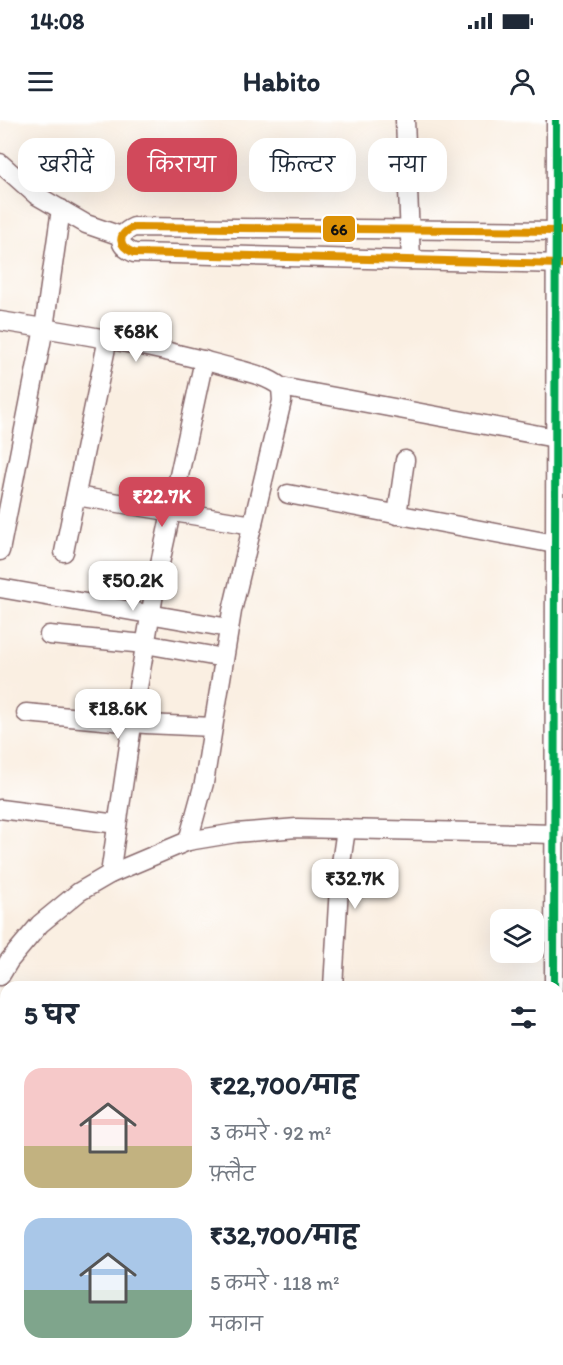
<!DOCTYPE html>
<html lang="hi">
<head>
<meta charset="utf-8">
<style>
	:root { --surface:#fff; --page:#f6f6f7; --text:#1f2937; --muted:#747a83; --accent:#d1495b }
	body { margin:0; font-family:Itim,"Playpen Sans Deva",sans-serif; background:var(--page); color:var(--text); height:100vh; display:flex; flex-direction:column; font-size:22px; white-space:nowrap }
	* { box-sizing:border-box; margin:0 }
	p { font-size:20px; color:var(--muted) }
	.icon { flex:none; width:33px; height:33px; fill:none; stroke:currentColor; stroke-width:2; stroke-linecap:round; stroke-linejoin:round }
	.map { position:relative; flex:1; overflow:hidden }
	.panel { position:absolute; left:0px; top:861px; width:564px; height:384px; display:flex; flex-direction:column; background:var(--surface); border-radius:18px 18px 0 0; box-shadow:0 6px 24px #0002 }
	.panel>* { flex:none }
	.top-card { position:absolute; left:18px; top:18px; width:528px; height:54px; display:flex; gap:12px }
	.buttons { position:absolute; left:490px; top:789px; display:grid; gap:12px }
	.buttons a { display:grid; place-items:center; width:54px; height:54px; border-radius:12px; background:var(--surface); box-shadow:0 6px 24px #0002; font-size:30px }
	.price { position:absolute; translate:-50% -51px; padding:0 14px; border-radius:12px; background:#fff; color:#222; font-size:20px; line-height:39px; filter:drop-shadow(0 2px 3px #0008) }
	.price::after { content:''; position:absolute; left:50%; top:36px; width:18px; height:14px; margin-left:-9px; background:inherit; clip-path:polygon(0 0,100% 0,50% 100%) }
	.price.current { background:var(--accent); color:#fff }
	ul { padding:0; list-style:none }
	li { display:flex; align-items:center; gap:18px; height:150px; padding:0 24px }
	li span { display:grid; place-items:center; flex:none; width:168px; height:120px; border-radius:18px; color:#555 }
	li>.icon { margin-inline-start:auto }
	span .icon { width:72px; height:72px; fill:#fffc; stroke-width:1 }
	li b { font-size:26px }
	h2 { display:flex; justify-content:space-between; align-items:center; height:72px; padding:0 24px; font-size:26px }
	.pill { padding:0 21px; border-radius:18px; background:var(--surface); box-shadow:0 6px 24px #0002; font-size:21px; line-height:54px }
	.pill.current { background:var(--accent); color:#fff }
	.status { display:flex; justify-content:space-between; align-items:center; height:42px; padding:0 30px; background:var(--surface); direction:ltr }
	.status svg { height:16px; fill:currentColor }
	header { display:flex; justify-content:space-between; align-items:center; height:78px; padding:0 24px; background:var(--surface); font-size:27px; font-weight:800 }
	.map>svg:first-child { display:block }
</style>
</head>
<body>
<div class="status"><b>14:08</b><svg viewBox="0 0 49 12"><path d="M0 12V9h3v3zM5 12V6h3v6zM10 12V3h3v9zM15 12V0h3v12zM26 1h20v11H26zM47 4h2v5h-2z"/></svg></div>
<header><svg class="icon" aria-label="menu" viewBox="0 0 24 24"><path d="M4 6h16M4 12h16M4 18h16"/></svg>Habito<svg class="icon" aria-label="person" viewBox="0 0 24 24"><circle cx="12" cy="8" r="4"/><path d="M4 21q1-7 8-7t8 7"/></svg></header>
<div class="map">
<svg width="563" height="1245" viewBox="0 0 563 1245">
	<rect width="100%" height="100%" fill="#fff"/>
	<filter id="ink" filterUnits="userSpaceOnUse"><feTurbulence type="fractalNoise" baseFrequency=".0167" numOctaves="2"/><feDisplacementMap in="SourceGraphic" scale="12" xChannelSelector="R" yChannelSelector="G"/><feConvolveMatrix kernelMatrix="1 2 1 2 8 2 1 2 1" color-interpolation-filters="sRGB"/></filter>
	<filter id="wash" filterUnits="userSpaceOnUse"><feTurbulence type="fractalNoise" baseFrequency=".008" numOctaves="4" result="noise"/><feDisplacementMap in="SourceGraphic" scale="24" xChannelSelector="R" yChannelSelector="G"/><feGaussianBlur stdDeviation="1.35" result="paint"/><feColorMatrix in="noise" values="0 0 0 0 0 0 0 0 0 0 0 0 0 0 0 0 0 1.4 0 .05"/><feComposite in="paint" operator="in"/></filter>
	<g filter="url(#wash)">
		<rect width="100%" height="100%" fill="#faefe2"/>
	</g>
	<g filter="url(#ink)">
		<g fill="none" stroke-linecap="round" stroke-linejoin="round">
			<defs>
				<g id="minor">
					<path d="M 405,0 L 411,140"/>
					<path d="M 0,43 L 36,75 L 86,104 L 121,116"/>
					<path d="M 563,111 L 134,107 C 116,115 118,126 134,133 L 563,144"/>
					<path d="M 0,201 C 75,213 149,225 221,245 C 242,251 264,254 281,267 L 555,318"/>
					<path d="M 288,374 L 555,424"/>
					<path d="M 76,376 L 253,405"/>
					<path d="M 397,395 L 405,340"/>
					<path d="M 0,431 L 44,208 L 61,89"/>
					<path d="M 64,432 L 108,218"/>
					<path d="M 0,468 L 229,508"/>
					<path d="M 49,515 L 145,524 L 224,538"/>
					<path d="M 26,593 L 146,604 L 213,607"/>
					<path d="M 0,689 L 117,704"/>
					<path d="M 188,721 L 204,663 L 232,491 L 282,281 L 281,267"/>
					<path d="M 110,754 L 135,585 L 156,462 L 204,240"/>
					<path d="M 0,856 L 9,841 L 40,804 L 79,772 L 110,754 L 188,721 L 236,713 L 297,708 L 555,714"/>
					<path d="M 333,867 L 340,750 L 346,709"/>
					<path d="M 554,867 L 556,0"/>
					<path d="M 0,935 L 6,935"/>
					<path d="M 0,965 L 6,966"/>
					<path d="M 0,1039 L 6,1040"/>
					<path d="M 558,1127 L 563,1127"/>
					<path d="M 558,1160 L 563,1160"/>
					<path d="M 0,1231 L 6,1234"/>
					<path d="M 16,1239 L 27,1245"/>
					<path d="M 554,1239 L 554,1245"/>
					<path d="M 177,1245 L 181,1239"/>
					<path d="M 346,1245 L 349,1239"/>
				</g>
			</defs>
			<use href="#minor" stroke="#88686b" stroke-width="21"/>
			<use href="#minor" stroke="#fff" stroke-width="18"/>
			<defs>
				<path id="bus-1" d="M 563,111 L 134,107 C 116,115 118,126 134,133 L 563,144"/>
				<path id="bus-2" d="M 554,867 L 556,0"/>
			</defs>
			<use href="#bus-1" stroke="#fff" stroke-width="12"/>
			<use href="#bus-2" stroke="#fff" stroke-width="12"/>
			<use href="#bus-1" stroke="#dd9206" stroke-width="8"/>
			<use href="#bus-2" stroke="#00a651" stroke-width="8"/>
		</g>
	</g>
	<rect stroke="#fff" stroke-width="2" x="322" y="95" width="34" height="28" rx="6" fill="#dd9206"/>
	<g font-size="16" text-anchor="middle" font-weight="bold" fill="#111">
		<text x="339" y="115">66</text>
	</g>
</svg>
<div class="buttons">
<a><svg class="icon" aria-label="layers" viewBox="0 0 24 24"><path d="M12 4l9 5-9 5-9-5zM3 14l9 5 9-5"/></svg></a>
</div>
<b class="price" style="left:136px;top:243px">₹68K</b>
<b class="price current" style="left:162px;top:408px">₹22.7K</b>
<b class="price" style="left:133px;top:492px">₹50.2K</b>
<b class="price" style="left:118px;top:620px">₹18.6K</b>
<b class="price" style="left:355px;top:790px">₹32.7K</b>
<div class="top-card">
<a class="pill">खरीदें</a>
<a class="pill current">किराया</a>
<a class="pill">फ़िल्टर</a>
<a class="pill">नया</a>
</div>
<section class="panel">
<h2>5 घर<svg class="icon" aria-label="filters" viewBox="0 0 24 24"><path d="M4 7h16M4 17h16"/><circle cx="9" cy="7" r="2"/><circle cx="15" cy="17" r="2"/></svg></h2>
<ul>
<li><span style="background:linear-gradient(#f6c9c9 65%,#c2b280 0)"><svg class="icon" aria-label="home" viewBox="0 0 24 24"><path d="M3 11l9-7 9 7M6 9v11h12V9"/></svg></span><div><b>₹22,700/माह</b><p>3 कमरे · 92 m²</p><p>फ़्लैट</p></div></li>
<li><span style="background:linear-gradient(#a9c7e8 60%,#7fa58c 0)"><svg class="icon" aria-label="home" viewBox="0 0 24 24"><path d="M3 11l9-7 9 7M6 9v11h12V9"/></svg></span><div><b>₹32,700/माह</b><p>5 कमरे · 118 m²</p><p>मकान</p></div></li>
</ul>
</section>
</div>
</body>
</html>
